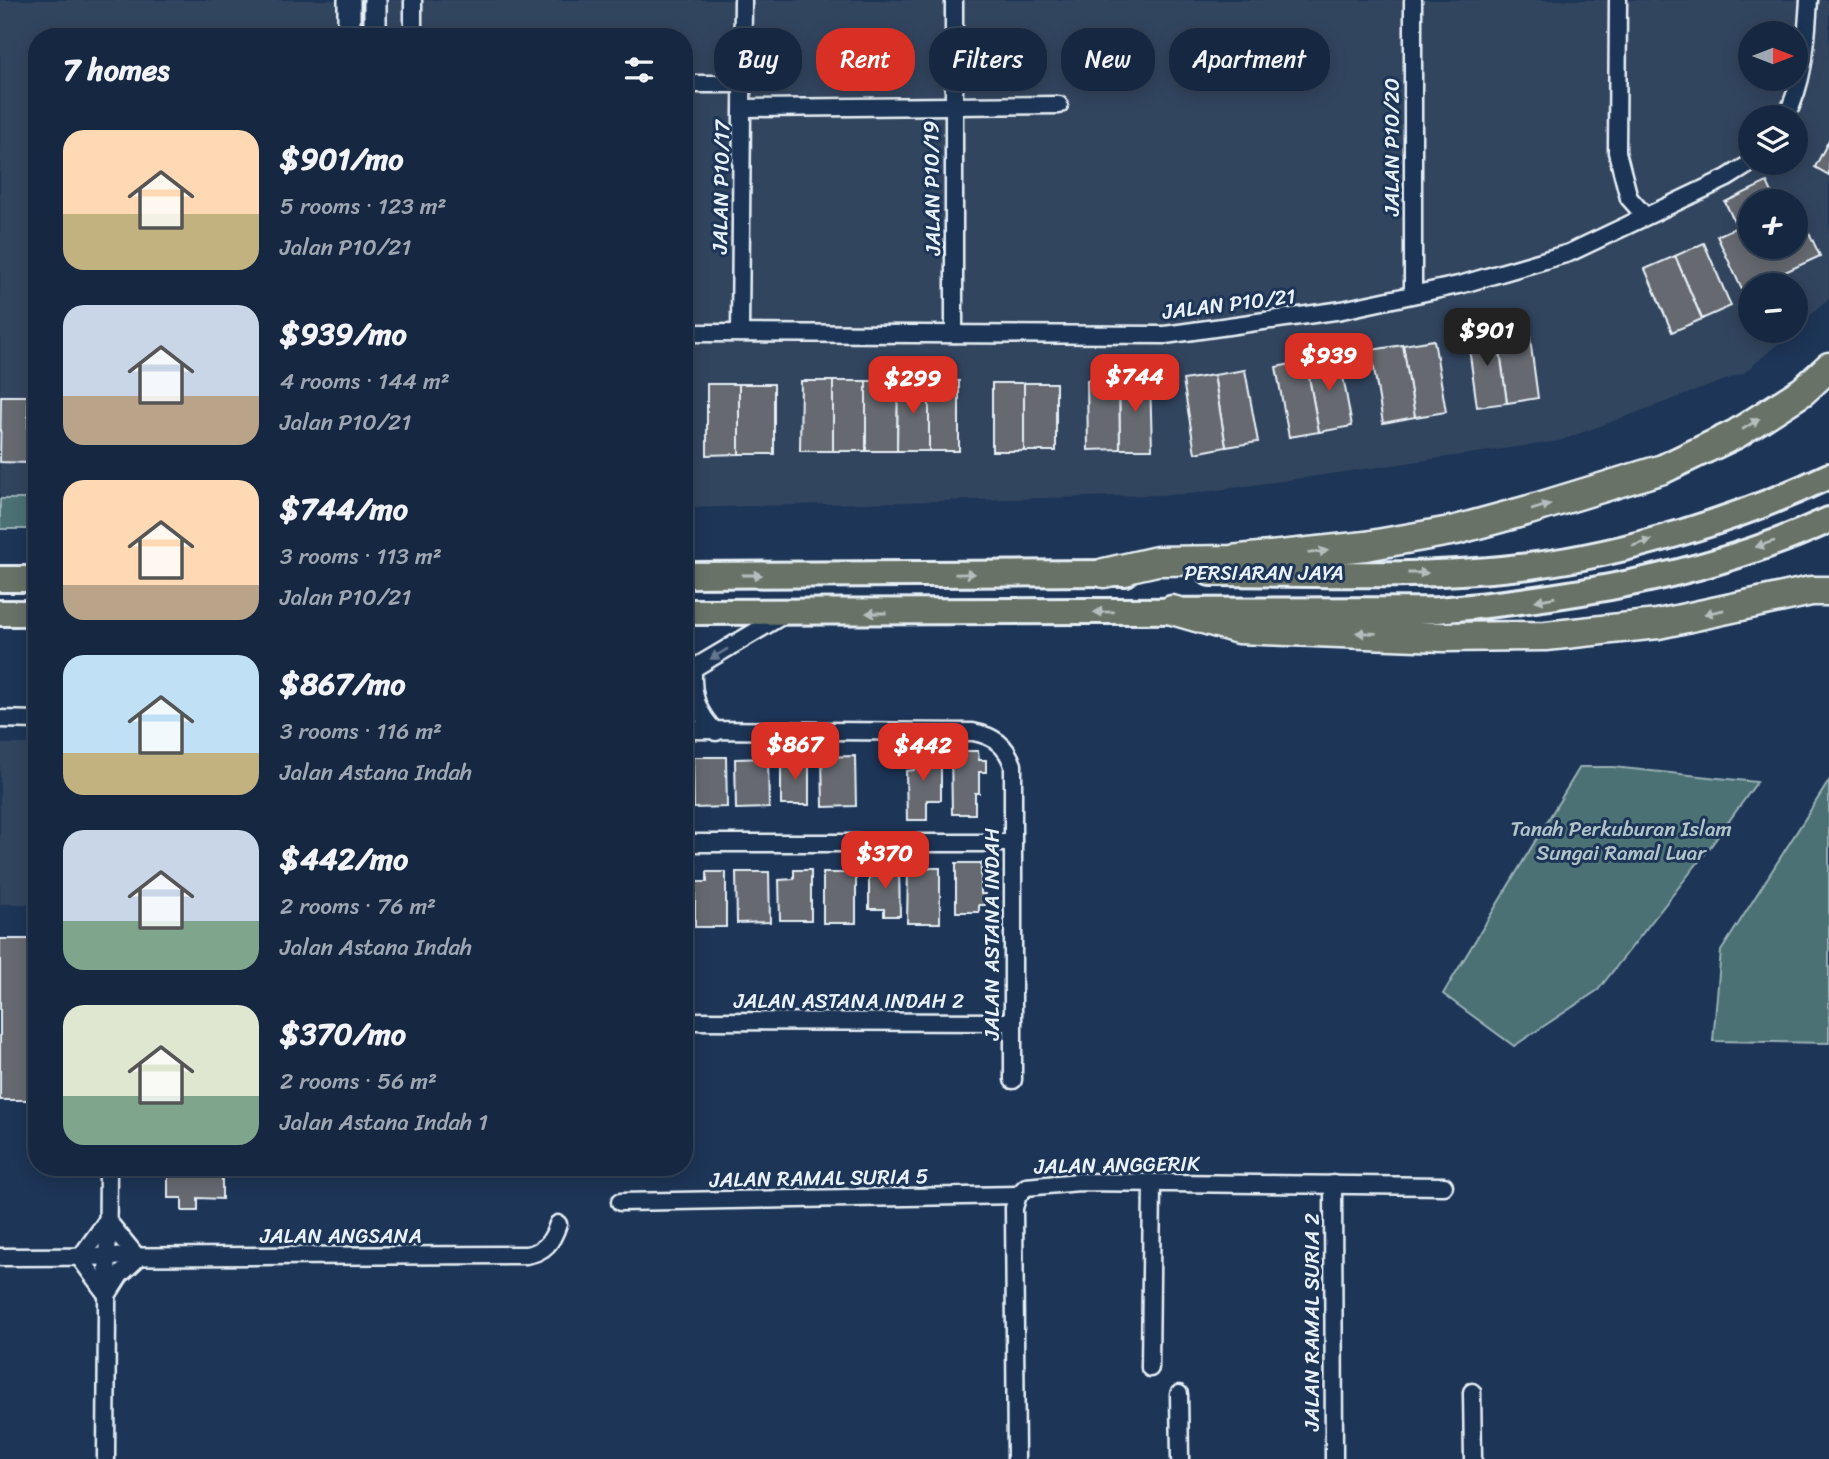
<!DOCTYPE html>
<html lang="en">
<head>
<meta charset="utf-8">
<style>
	:root { --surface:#162841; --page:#1f3048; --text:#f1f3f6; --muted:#9ea6b1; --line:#35445a; --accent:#d93025 }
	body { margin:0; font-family:Sriracha,sans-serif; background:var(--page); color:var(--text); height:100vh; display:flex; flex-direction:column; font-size:26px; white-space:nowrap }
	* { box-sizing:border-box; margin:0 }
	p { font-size:23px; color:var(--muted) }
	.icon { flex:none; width:38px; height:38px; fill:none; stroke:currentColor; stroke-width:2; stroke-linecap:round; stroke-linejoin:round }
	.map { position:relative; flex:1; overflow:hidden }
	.drawer { position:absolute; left:28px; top:28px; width:665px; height:1148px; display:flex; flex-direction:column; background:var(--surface); border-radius:28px; box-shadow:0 4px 18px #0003,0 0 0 2px var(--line) }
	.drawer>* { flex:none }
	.guide { position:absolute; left:714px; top:28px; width:665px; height:63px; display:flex; gap:14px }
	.needle { width:46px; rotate:90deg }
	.fabs { position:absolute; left:1738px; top:21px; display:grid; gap:14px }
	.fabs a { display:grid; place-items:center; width:70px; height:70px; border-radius:50%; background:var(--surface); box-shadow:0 4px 18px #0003,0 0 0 2px var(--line); font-size:35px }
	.price { position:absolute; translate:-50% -60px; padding:0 16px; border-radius:14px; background:var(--accent); color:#fff; font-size:23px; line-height:46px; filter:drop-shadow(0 2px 4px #0008) }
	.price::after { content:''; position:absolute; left:50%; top:42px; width:21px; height:16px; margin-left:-10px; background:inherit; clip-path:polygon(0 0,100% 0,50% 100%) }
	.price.on { background:#222; color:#fff }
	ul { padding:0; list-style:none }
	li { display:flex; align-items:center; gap:21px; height:175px; padding:0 35px }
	li span { display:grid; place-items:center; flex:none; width:196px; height:140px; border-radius:21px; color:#555 }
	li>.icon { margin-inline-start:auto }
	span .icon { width:84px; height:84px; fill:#fffc; stroke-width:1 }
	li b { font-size:30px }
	h2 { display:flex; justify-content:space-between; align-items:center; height:84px; padding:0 35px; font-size:30px }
	.tag { padding:0 24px; border-radius:28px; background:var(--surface); box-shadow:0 4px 18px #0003,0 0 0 2px var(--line); font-size:24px; line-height:63px }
	.tag.on { background:var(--accent); color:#fff }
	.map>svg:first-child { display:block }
</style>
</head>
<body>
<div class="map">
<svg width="1829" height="1459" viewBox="0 0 1829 1459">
	<rect width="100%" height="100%" fill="#1d3557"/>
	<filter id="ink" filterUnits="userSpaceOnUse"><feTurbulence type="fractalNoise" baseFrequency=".0143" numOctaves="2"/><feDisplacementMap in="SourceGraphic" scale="14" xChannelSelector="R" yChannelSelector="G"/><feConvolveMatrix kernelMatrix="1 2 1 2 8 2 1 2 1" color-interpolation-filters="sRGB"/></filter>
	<g filter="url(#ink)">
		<g fill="#33455e" fill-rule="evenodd">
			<path d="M 0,0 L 1829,0 L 1829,299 L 1796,328 L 1796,285 L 1750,285 L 1750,331 L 1793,331 L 1744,373 L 1559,441 L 1190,494 L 684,508 L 684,37 L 37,37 L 37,514 L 0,513 ZM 1750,33 L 1796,33 L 1796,79 L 1750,79 ZM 1750,117 L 1796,117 L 1796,163 L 1750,163 ZM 1750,201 L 1796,201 L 1796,247 L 1750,247 Z"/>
			<rect x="0" y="744" width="37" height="160"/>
		</g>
		<g fill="#4b7174" stroke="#9ab1b6" stroke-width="2">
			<rect x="0" y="499" width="37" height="30"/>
			<path d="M 1580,767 L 1613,767 L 1757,782 L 1711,846 L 1598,990 L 1514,1046 L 1443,994 Z"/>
			<path d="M 1829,781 L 1829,1043 L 1713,1041 L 1721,951 Z"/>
		</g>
		<g fill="#666a70" stroke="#e8f1f8" stroke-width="2">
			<path d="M 1829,140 L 1829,175 L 1815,167 Z"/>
			<path d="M 1767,182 L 1776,201 L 1750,201 L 1750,247 L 1796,247 L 1796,205 L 1820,256 L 1785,272 L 1791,285 L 1750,285 L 1750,291 L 1744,294 L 1717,236 L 1737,227 L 1725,202 Z"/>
			<path d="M 1704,243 L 1731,306 L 1702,319 L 1675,256 Z"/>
			<path d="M 1675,256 L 1702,319 L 1672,332 L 1645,269 Z"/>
			<path d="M 1528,324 L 1538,398 L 1507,403 L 1497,329 Z"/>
			<path d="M 1497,329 L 1507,403 L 1477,407 L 1467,333 Z"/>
			<path d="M 1434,340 L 1446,412 L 1415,417 L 1403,345 Z"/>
			<path d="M 1403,345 L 1415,417 L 1383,423 L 1371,350 Z"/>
			<path d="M 1339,354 L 1352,426 L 1319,432 L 1306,361 Z"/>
			<path d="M 1306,361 L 1319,432 L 1289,437 L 1276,367 Z"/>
			<path d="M 1245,370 L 1258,442 L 1226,447 L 1214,375 Z"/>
			<path d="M 1214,375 L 1226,447 L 1195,453 L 1183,380 Z"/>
			<path d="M 1150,379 L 1152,449 L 1120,449 L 1119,380 Z"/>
			<path d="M 1087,380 L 1119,380 L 1120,449 L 1088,450 Z"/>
			<path d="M 801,381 L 833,381 L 833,451 L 800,451 Z"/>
			<rect x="833" y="381" width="33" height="70"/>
			<path d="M 866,381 L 898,381 L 897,451 L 866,451 Z"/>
			<path d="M 898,381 L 929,381 L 929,451 L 897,451 Z"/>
			<rect x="929" y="381" width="30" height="70"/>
			<rect x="992" y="383" width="32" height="68"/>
			<rect x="1024" y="383" width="32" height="68"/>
			<path d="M 707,384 L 739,384 L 739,454 L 707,455 Z"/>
			<rect x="739" y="384" width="35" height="70"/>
			<rect x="36" y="393" width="1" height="71"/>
			<path d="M 1,396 L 28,396 L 28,463 L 0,462 Z"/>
			<path d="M 914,750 L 941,750 L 941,800 L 927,800 L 927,820 L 907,820 L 906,771 L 914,770 Z"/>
			<path d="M 951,751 L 978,751 L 979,760 L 986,760 L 986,772 L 979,772 L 979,793 L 975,793 L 975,814 L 952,814 Z"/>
			<path d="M 855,756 L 856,806 L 823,807 L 822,757 Z"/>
			<path d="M 693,757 L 726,757 L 727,807 L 694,808 Z"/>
			<path d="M 768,758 L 769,808 L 736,809 L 735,759 Z"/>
			<path d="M 809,758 L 809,805 L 781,805 L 781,759 Z"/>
			<path d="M 956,863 L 981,863 L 981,894 L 985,894 L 985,905 L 979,905 L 979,912 L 956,912 Z"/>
			<path d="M 908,868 L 940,868 L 940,923 L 907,923 Z"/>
			<path d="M 869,869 L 899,869 L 900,916 L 884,916 L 884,909 L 869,909 Z"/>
			<path d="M 794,870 L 811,870 L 811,920 L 780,920 L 779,880 L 794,879 Z"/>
			<path d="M 707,872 L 726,872 L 726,927 L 695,927 L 695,882 L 707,882 Z"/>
			<path d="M 736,872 L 769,872 L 770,922 L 737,923 Z"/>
			<rect x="823" y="873" width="33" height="50"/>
			<rect x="0" y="939" width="37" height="161"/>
			<path d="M 168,1168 L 222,1169 L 222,1199 L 198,1198 L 198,1211 L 182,1211 L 182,1198 L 168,1198 Z"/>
		</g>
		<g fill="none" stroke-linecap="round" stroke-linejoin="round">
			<defs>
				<g id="street">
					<path d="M 954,0 L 954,334"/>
					<path d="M 1413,0 L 1413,294"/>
					<path d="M 1618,0 L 1617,152 L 1629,198 L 1645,216"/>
					<path d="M 413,37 L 413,0"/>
					<path d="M 684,84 L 742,84"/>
					<path d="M 743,108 L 1059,105"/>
					<path d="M 1786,117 C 1805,79 1806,42 1809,0"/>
					<path d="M 684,333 L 1165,335 L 1342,310 L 1463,284 L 1569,253 L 1727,178 L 1751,163"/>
					<path d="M 740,333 L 743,0"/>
					<path d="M 693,670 C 692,696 697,713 716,732"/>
					<path d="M 684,674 L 785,614"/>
					<path d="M 0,719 L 37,720"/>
					<path d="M 684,730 L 973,732 C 994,736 1006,745 1013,765 L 1013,1080"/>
					<path d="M 684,843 L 1013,843"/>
					<path d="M 684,1021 L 1013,1022"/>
					<path d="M 1333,1184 L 1334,1459"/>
					<path d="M 620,1202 L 1018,1195"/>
					<path d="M 107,1220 L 138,1258"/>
					<path d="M 0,1257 L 526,1255 C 545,1252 552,1242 558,1224"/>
					<path d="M 80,1258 L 106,1222"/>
					<path d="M 80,1258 L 107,1295"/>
					<path d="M 108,1294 L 120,1275 L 138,1258"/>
					<path d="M 1150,1368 L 1152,1184"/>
					<path d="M 1472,1392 L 1473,1459"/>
					<path d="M 1179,1394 L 1180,1459"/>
					<path d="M 106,1459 L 108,1167"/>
					<path d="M 1016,1459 L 1014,1208 L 1018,1195 L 1026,1187 L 1079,1182 L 1444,1186"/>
				</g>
				<g id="secondary">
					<path d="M 349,0 L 349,37"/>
					<path d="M 375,37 L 375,0"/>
				</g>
				<g id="primary">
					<path d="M 1210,573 C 1316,573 1424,579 1529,566 C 1628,553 1739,519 1829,476"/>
					<path d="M 684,575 L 1125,573"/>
					<path d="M 0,579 L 37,579"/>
					<path d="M 684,612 L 1438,610 C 1571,598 1707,576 1829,520"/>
					<path d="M 0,613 L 37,613"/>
				</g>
				<g id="highway">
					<path d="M 1104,573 L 1157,561 L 1231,560 L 1366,546 L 1456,530 L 1529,510 L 1663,469 L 1736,434 L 1803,391 L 1829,367"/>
					<path d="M 1172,610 L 1238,629 L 1443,637 L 1546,636 L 1658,624 L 1811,591 L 1829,591"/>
				</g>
			</defs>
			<use href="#street" stroke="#e8f1f8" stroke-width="21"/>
			<use href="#secondary" stroke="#e8f1f8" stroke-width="26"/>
			<use href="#primary" stroke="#e8f1f8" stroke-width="30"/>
			<use href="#highway" stroke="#e8f1f8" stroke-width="33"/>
			<use href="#street" stroke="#1d3557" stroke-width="16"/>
			<use href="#secondary" stroke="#1d3557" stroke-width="21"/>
			<use href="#primary" stroke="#697266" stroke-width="24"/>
			<use href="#highway" stroke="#697266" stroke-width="28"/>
		</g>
		<defs><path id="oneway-solid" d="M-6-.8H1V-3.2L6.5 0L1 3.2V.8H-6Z" transform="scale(1.75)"/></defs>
		<g fill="#b5bebe">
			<use href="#oneway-solid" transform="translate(1751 424) rotate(-32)"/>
			<use href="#oneway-solid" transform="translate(1541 507) rotate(-17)"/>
			<use href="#oneway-solid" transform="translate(1642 543) rotate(-17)"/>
			<use href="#oneway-solid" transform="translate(1765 544) rotate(162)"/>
			<use href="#oneway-solid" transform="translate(1318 552) rotate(-7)"/>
			<use href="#oneway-solid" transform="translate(1418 573)"/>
			<use href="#oneway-solid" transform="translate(965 574) rotate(-1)"/>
			<use href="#oneway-solid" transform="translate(752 575)"/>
			<use href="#oneway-solid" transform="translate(1545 599) rotate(170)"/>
			<use href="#oneway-solid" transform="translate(1104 612) rotate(179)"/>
			<use href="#oneway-solid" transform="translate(1714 612) rotate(168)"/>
			<use href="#oneway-solid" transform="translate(876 613) rotate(180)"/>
			<use href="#oneway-solid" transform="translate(1366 633) rotate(-178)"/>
		</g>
		<use fill="#64778f" href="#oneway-solid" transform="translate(719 654) rotate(149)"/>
	</g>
	<g text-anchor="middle" stroke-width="6" stroke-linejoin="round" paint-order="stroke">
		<g font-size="21" fill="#e8f1f8" stroke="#1d3557">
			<text transform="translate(1392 147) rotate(-90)" y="7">JALAN P10/20</text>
			<text transform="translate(721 187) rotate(-89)" y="7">JALAN P10/17</text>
			<text transform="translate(932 188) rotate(-91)" y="7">JALAN P10/19</text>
			<text transform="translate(1229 304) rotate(-7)" y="7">JALAN P10/21</text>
			<text x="1264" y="580">PERSIARAN JAYA</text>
			<text transform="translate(992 934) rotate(-90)" y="7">JALAN ASTANA INDAH</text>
			<text x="849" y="1008">JALAN ASTANA INDAH 2</text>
			<text transform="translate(1117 1165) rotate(-1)" y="7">JALAN ANGGERIK</text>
			<text transform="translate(819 1178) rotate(-1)" y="7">JALAN RAMAL SURIA 5</text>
			<text x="341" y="1243">JALAN ANGSANA</text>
			<text transform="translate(1312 1322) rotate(-90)" y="7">JALAN RAMAL SURIA 2</text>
		</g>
		<g font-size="21" fill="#b1c4ca" stroke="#1d3557">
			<text x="1621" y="836">Tanah Perkuburan Islam<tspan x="1621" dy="24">Sungai Ramal Luar</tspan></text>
		</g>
	</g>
</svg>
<div class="fabs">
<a><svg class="needle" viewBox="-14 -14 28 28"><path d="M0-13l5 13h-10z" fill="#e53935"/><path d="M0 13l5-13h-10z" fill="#9ea6b1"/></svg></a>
<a><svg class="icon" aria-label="layers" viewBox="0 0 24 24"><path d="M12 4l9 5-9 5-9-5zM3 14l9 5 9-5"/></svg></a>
<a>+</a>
<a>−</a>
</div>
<b class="price on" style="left:1487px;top:368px">$901</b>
<b class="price" style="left:1329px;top:393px">$939</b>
<b class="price" style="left:1135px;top:414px">$744</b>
<b class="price" style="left:913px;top:416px">$299</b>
<b class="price" style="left:795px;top:782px">$867</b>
<b class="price" style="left:923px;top:783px">$442</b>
<b class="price" style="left:885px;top:891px">$370</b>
<div class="guide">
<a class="tag">Buy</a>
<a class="tag on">Rent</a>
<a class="tag">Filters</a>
<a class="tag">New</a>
<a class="tag">Apartment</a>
</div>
<section class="drawer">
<h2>7 homes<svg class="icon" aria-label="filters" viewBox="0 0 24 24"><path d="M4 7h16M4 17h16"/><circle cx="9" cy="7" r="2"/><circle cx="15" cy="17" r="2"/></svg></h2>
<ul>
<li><span style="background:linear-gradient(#ffd9b3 60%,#c2b280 0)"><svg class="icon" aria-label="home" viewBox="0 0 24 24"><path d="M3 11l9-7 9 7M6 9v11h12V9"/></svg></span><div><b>$901/mo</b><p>5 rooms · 123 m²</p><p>Jalan P10/21</p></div></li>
<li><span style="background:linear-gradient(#c9d6e8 65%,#b9a48a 0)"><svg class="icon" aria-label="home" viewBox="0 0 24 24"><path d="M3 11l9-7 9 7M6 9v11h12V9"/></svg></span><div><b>$939/mo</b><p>4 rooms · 144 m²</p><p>Jalan P10/21</p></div></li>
<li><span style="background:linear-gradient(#ffd9b3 75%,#b9a48a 0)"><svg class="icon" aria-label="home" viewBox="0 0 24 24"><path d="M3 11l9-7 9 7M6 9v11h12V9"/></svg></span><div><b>$744/mo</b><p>3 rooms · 113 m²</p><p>Jalan P10/21</p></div></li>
<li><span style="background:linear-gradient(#bfe0f5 70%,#c2b280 0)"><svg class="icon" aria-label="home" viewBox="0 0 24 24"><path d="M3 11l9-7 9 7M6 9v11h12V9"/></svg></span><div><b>$867/mo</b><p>3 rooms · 116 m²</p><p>Jalan Astana Indah</p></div></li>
<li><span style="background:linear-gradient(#c9d6e8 65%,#7fa58c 0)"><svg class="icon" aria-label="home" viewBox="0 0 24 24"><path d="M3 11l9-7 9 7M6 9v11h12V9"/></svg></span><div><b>$442/mo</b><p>2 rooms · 76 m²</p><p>Jalan Astana Indah</p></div></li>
<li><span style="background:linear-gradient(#dfe7d0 65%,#7fa58c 0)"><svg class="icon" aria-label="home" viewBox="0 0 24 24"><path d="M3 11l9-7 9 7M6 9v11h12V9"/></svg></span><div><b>$370/mo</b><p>2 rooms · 56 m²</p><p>Jalan Astana Indah 1</p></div></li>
</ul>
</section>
</div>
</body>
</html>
